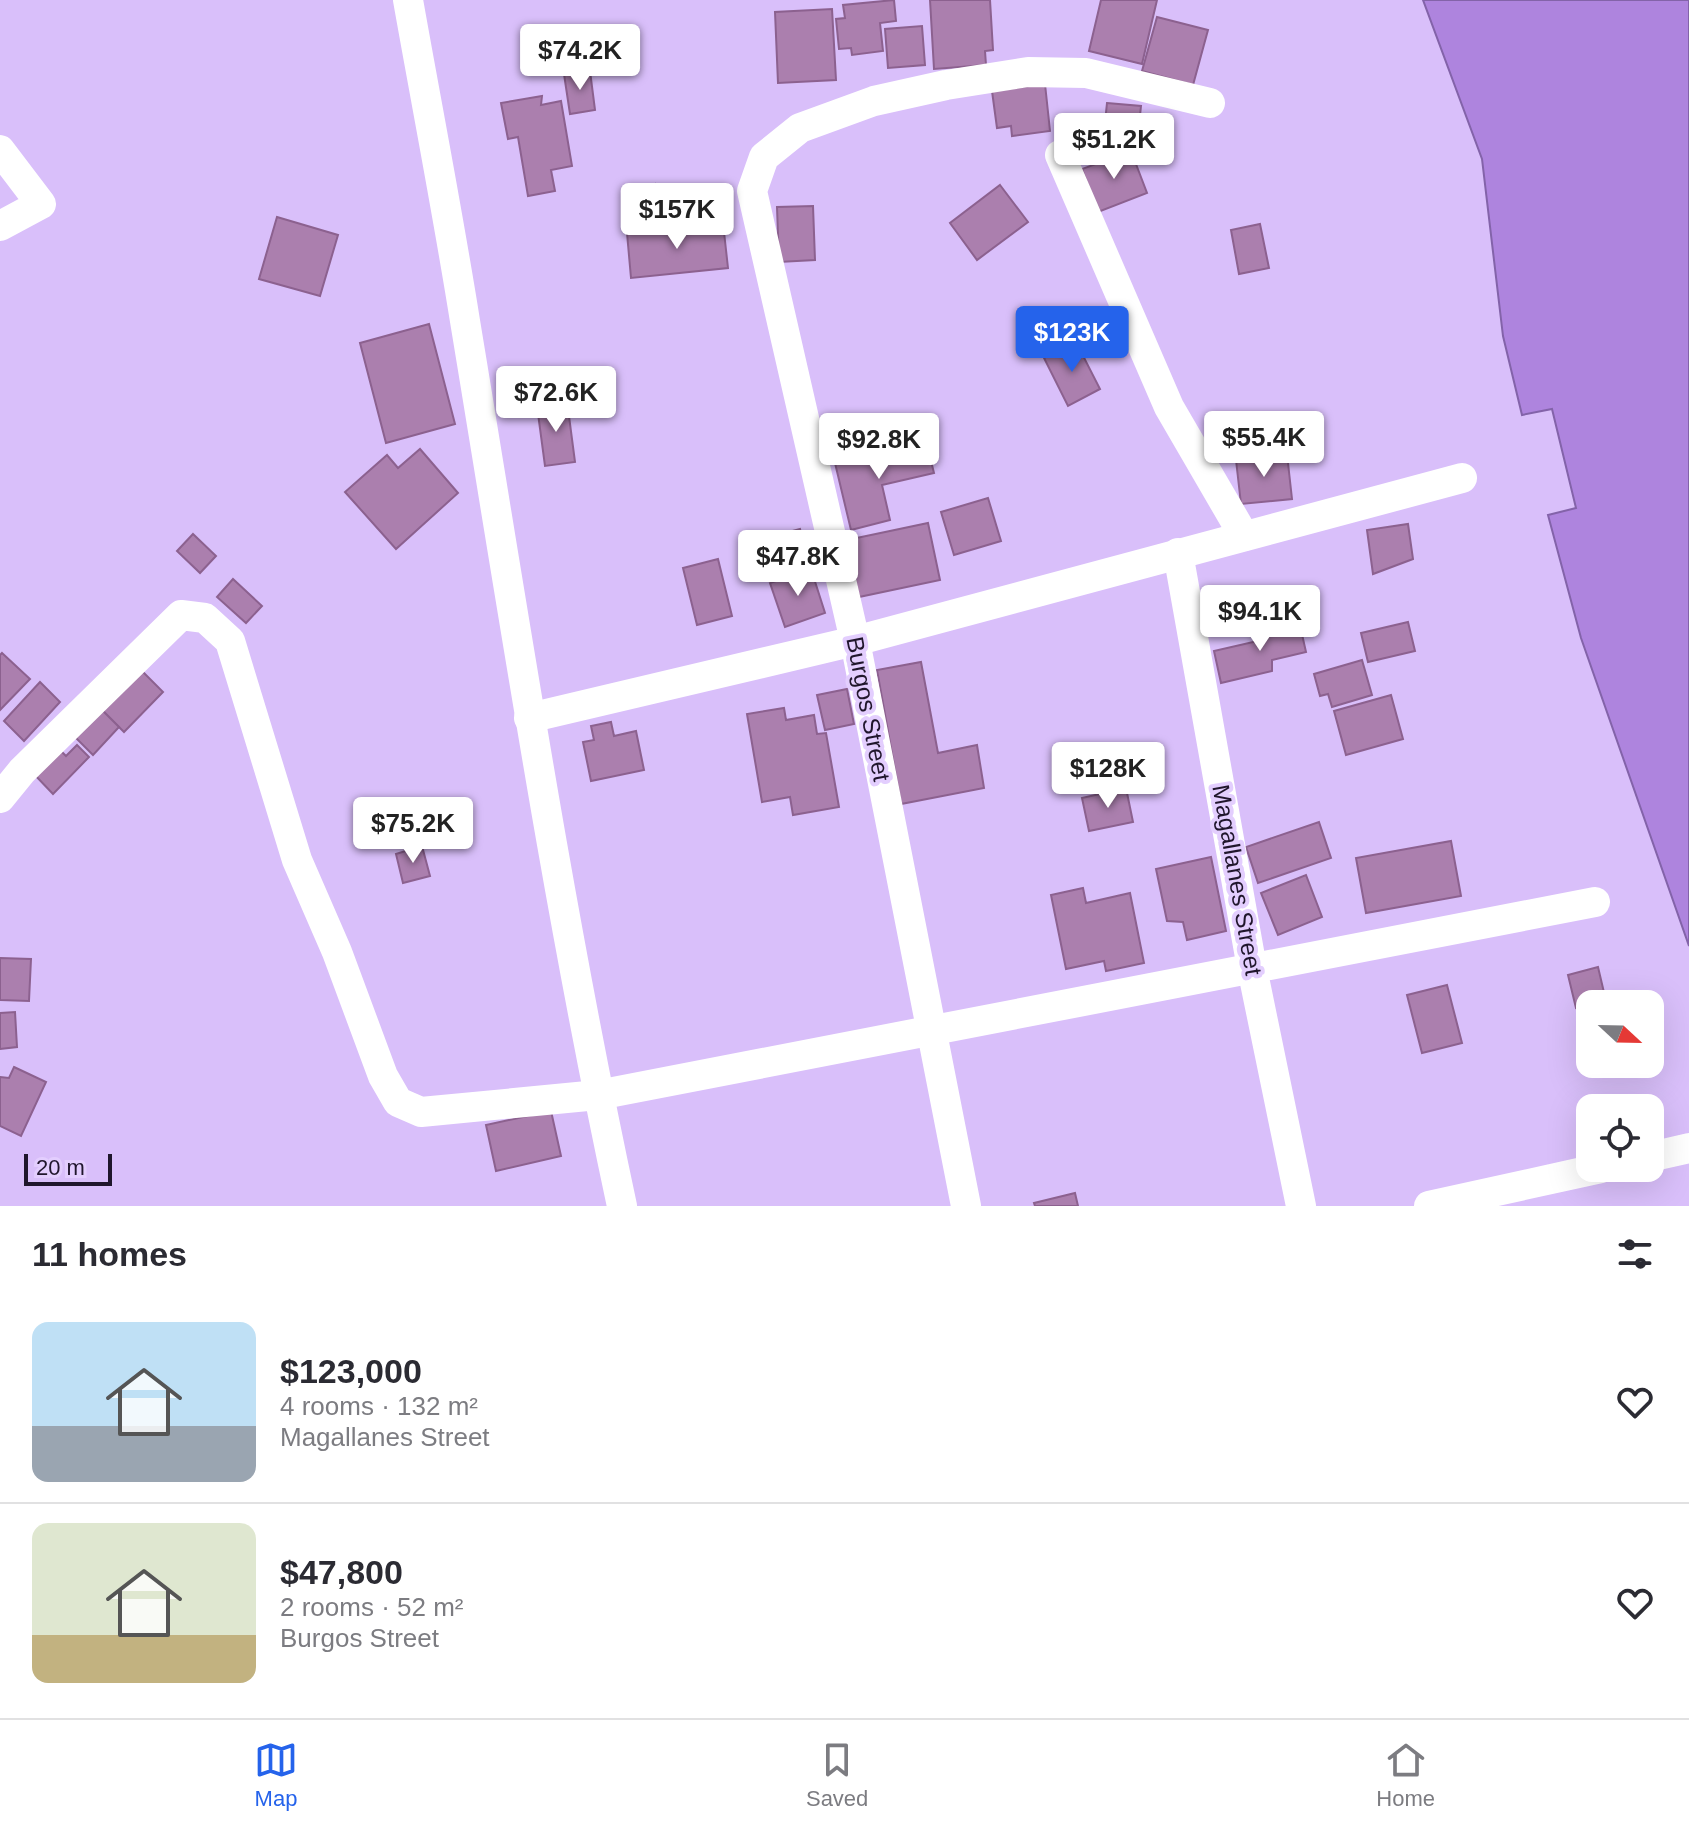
<!DOCTYPE html>
<html lang="en">
<head>
<meta charset="utf-8">
<style>
	:root { --surface:#fff; --page:#f2f2f3; --text:#2b2b33; --muted:#7c7c81; --line:#e1e1e2; --accent:#2563eb }
	body { margin:0; font-family:Helvetica,sans-serif; background:var(--page); color:var(--text); height:100vh; display:flex; flex-direction:column; font-size:30px; white-space:nowrap }
	* { box-sizing:border-box; margin:0 }
	p { font-size:26px; color:var(--muted) }
	.icon { flex:none; width:44px; height:44px; fill:none; stroke:currentColor; stroke-width:2; stroke-linecap:round; stroke-linejoin:round }
	.map { position:relative; height:1206px; overflow:hidden }
	.details { display:flex; flex-direction:column; background:var(--surface); flex:1 }
	.details>* { flex:none }
	.needle { width:52px; rotate:112deg }
	.fabs { position:absolute; left:1576px; top:990px; display:grid; gap:16px }
	.fabs a { display:grid; place-items:center; width:88px; height:88px; border-radius:16px; background:var(--surface); box-shadow:0 8px 32px #0002; font-size:40px }
	.scale { position:absolute; left:24px; bottom:20px; width:88px; box-sizing:border-box; padding-left:8px; border:4px solid #20162c; border-top:0; font-size:22px; line-height:28px; white-space:nowrap; color:#20162c; -webkit-text-stroke:6px #e3cefe; paint-order:stroke }
	.price { position:absolute; translate:-50% -68px; padding:0 18px; border-radius:8px; background:#fff; color:#222; font-size:26px; line-height:52px; filter:drop-shadow(0 2px 4px #0008) }
	.price::after { content:''; position:absolute; left:50%; top:48px; width:24px; height:18px; margin-left:-12px; background:inherit; clip-path:polygon(0 0,100% 0,50% 100%) }
	.price.current { background:var(--accent); color:#fff }
	ul { padding:0; list-style:none }
	li { display:flex; align-items:center; gap:24px; height:200px; padding:0 32px }
	li+li { border-top:2px solid var(--line) }
	li span { display:grid; place-items:center; flex:none; width:224px; height:160px; border-radius:16px; color:#555 }
	li>.icon { margin-inline-start:auto }
	span .icon { width:96px; height:96px; fill:#fffc; stroke-width:1 }
	li b { font-size:34px }
	h2 { display:flex; justify-content:space-between; align-items:center; height:96px; padding:0 32px; font-size:34px }
	.menu { display:flex; justify-content:space-around; align-items:center; height:112px; border-top:2px solid var(--line); background:var(--surface); font-size:22px; color:var(--muted) }
	.menu a { display:grid; justify-items:center; gap:4px }
	.menu .current { color:var(--accent) }
	.map>svg:first-child { display:block }
</style>
</head>
<body>
<div class="map">
<svg width="1689" height="1206" viewBox="0 0 1689 1206">
	<rect width="100%" height="100%" fill="#d9bffa"/>
	<path fill="#ae84de" stroke="#8363a9" stroke-width="2" d="M 1423,0 L 1689,0 L 1689,946 L 1581,638 L 1548,515 L 1576,508 L 1552,409 L 1522,415 L 1503,336 L 1482,159 Z"/>
	<g fill="#ab7fae" stroke="#8c618f" stroke-width="2">
		<path d="M 894,0 L 896,21 L 880,23 L 883,51 L 852,55 L 851,48 L 839,49 L 836,19 L 845,18 L 843,5 Z"/>
		<path d="M 930,0 L 990,0 L 993,50 L 985,51 L 986,65 L 934,69 Z"/>
		<path d="M 1101,0 L 1157,0 L 1142,64 L 1089,51 Z"/>
		<path d="M 832,9 L 836,80 L 778,83 L 775,12 Z"/>
		<path d="M 1157,17 L 1208,30 L 1193,85 L 1142,71 Z"/>
		<path d="M 922,26 L 925,65 L 888,68 L 885,29 Z"/>
		<path d="M 590,71 L 595,110 L 570,114 L 564,74 Z"/>
		<path d="M 1045,84 L 1050,131 L 1012,136 L 1011,126 L 997,128 L 992,91 Z"/>
		<path d="M 542,96 L 541,105 L 561,101 L 572,166 L 551,170 L 555,191 L 528,196 L 518,137 L 508,139 L 501,103 Z"/>
		<path d="M 1107,103 L 1141,106 L 1137,144 L 1103,141 Z"/>
		<path d="M 1131,151 L 1147,193 L 1098,212 L 1082,169 Z"/>
		<path d="M 655,184 L 659,210 L 636,214 L 632,188 Z"/>
		<path d="M 1000,185 L 1028,222 L 977,260 L 950,223 Z"/>
		<path d="M 813,206 L 815,260 L 779,262 L 777,207 Z"/>
		<path d="M 277,217 L 338,235 L 320,296 L 259,279 Z"/>
		<path d="M 723,223 L 728,268 L 631,278 L 627,233 Z"/>
		<path d="M 1260,224 L 1269,268 L 1239,274 L 1231,230 Z"/>
		<path d="M 429,324 L 455,424 L 386,443 L 360,343 Z"/>
		<path d="M 1076,342 L 1100,389 L 1068,406 L 1044,358 Z"/>
		<path d="M 567,401 L 575,462 L 545,466 L 537,406 Z"/>
		<path d="M 926,441 L 934,473 L 882,485 L 890,520 L 851,530 L 835,463 Z"/>
		<path d="M 420,449 L 458,493 L 396,549 L 345,492 L 387,455 L 398,468 Z"/>
		<path d="M 1287,454 L 1292,499 L 1241,504 L 1236,460 Z"/>
		<path d="M 988,498 L 1001,541 L 954,555 L 941,512 Z"/>
		<path d="M 928,523 L 940,580 L 859,597 L 847,540 Z"/>
		<path d="M 1408,524 L 1413,559 L 1373,574 L 1367,530 Z"/>
		<path d="M 800,529 L 809,566 L 765,578 L 755,541 Z"/>
		<path d="M 193,534 L 216,556 L 200,573 L 177,551 Z"/>
		<path d="M 718,559 L 732,616 L 697,625 L 683,568 Z"/>
		<path d="M 811,569 L 825,613 L 785,627 L 770,583 Z"/>
		<path d="M 233,579 L 262,606 L 246,623 L 217,597 Z"/>
		<path d="M 1299,621 L 1306,652 L 1272,660 L 1272,671 L 1221,683 L 1214,651 L 1262,640 L 1260,630 Z"/>
		<path d="M 1408,622 L 1415,651 L 1368,662 L 1361,633 Z"/>
		<path d="M 2,653 L 30,679 L 0,710 L 0,655 Z"/>
		<path d="M 1362,660 L 1372,695 L 1332,707 L 1328,694 L 1320,696 L 1314,674 Z"/>
		<path d="M 921,662 L 938,753 L 977,745 L 984,788 L 901,804 L 877,670 Z"/>
		<path d="M 137,666 L 163,692 L 124,732 L 101,709 Z"/>
		<path d="M 40,682 L 60,702 L 24,741 L 4,721 Z"/>
		<path d="M 847,689 L 854,724 L 825,730 L 817,695 Z"/>
		<path d="M 1391,695 L 1403,739 L 1346,755 L 1334,711 Z"/>
		<path d="M 784,708 L 786,720 L 814,715 L 817,734 L 826,733 L 839,807 L 793,815 L 790,797 L 762,802 L 747,714 Z"/>
		<path d="M 101,709 L 119,727 L 93,755 L 75,737 Z"/>
		<path d="M 611,722 L 614,736 L 636,731 L 644,770 L 591,781 L 583,742 L 594,740 L 591,726 Z"/>
		<path d="M 77,745 L 89,757 L 53,794 L 32,772 L 57,747 L 66,756 Z"/>
		<path d="M 1126,788 L 1133,822 L 1089,831 L 1082,798 Z"/>
		<path d="M 1319,822 L 1331,858 L 1258,883 L 1246,847 Z"/>
		<path d="M 1451,841 L 1461,896 L 1366,913 L 1356,858 Z"/>
		<path d="M 422,846 L 430,876 L 403,883 L 396,854 Z"/>
		<path d="M 1211,857 L 1226,931 L 1187,940 L 1183,922 L 1167,921 L 1156,869 Z"/>
		<path d="M 1306,875 L 1322,917 L 1278,935 L 1261,893 Z"/>
		<path d="M 1083,888 L 1086,903 L 1130,893 L 1144,963 L 1106,971 L 1104,961 L 1066,969 L 1051,895 Z"/>
		<path d="M 0,958 L 31,959 L 29,1001 L 0,1000 Z"/>
		<path d="M 1598,967 L 1606,1001 L 1576,1008 L 1568,975 Z"/>
		<path d="M 1447,985 L 1462,1043 L 1422,1053 L 1407,995 Z"/>
		<path d="M 15,1012 L 17,1047 L 0,1049 L 0,1013 Z"/>
		<path d="M 14,1067 L 46,1082 L 21,1136 L 0,1126 L 0,1077 L 9,1078 Z"/>
		<path d="M 551,1111 L 561,1156 L 496,1171 L 486,1125 Z"/>
		<path d="M 1075,1193 L 1078,1206 L 1035,1206 L 1034,1203 Z"/>
	</g>
	<g fill="none" stroke-linecap="round" stroke-linejoin="round">
		<g stroke="#fff" stroke-width="30">
			<path d="M 408,0 C 427,107 448,214 465,321 C 514,617 559,913 622,1206"/>
			<path d="M 0,150 L 41,204 L 0,226"/>
			<path d="M 1060,155 L 1169,407 L 1244,536"/>
			<path d="M 1178,553 L 1252,968 L 1301,1206"/>
			<path d="M 529,718 L 855,641 L 1462,478"/>
			<path d="M 0,798 L 22,771 L 181,615 L 205,618 L 230,641 L 297,860 L 337,952 L 383,1076 L 398,1102 L 421,1112 L 598,1095 L 1595,902"/>
			<path d="M 1650,1157 L 1689,1148"/>
			<path d="M 966,1206 L 855,641 L 752,191 L 764,157 L 800,128 L 874,101 L 946,85 L 1028,72 L 1086,73 L 1210,103"/>
			<path d="M 1429,1206 L 1601,1168"/>
		</g>
	</g>
	<g text-anchor="middle" stroke-width="8" stroke-linejoin="round" paint-order="stroke">
		<g font-size="24" fill="#20162c" stroke="#e3cefe">
			<text transform="translate(868 709) rotate(79)" y="8">Burgos Street</text>
			<text transform="translate(1237 880) rotate(80)" y="8">Magallanes Street</text>
		</g>
	</g>
</svg>
<div class="fabs">
<a><svg class="needle" viewBox="-14 -14 28 28"><path d="M0-13l5 13h-10z" fill="#e53935"/><path d="M0 13l5-13h-10z" fill="#7c7c81"/></svg></a>
<a><svg class="icon" aria-label="locate" viewBox="0 0 24 24"><circle cx="12" cy="12" r="6"/><path d="M12 2v4M12 18v4M2 12h4M18 12h4"/></svg></a>
</div>
<div class="scale">20 m</div>
<b class="price" style="left:580px;top:92px">$74.2K</b>
<b class="price" style="left:1114px;top:181px">$51.2K</b>
<b class="price" style="left:677px;top:251px">$157K</b>
<b class="price current" style="left:1072px;top:374px">$123K</b>
<b class="price" style="left:556px;top:434px">$72.6K</b>
<b class="price" style="left:1264px;top:479px">$55.4K</b>
<b class="price" style="left:879px;top:481px">$92.8K</b>
<b class="price" style="left:798px;top:598px">$47.8K</b>
<b class="price" style="left:1260px;top:653px">$94.1K</b>
<b class="price" style="left:1108px;top:810px">$128K</b>
<b class="price" style="left:413px;top:865px">$75.2K</b>
</div>
<section class="details">
<h2>11 homes<svg class="icon" aria-label="filters" viewBox="0 0 24 24"><path d="M4 7h16M4 17h16"/><circle cx="9" cy="7" r="2"/><circle cx="15" cy="17" r="2"/></svg></h2>
<ul>
<li><span style="background:linear-gradient(#bfe0f5 65%,#9aa5b1 0)"><svg class="icon" aria-label="home" viewBox="0 0 24 24"><path d="M3 11l9-7 9 7M6 9v11h12V9"/></svg></span><div><b>$123,000</b><p>4 rooms · 132 m²</p><p>Magallanes Street</p></div><svg class="icon" aria-label="heart" viewBox="0 0 24 24"><path d="M12 20l-8-8c-3-5 5-10 8-4 3-6 11-1 8 4z"/></svg></li>
<li><span style="background:linear-gradient(#dfe7d0 70%,#c2b280 0)"><svg class="icon" aria-label="home" viewBox="0 0 24 24"><path d="M3 11l9-7 9 7M6 9v11h12V9"/></svg></span><div><b>$47,800</b><p>2 rooms · 52 m²</p><p>Burgos Street</p></div><svg class="icon" aria-label="heart" viewBox="0 0 24 24"><path d="M12 20l-8-8c-3-5 5-10 8-4 3-6 11-1 8 4z"/></svg></li>
</ul>
</section>
<nav class="menu">
<a class="current"><svg class="icon" aria-label="map" viewBox="0 0 24 24"><path d="M3 6l6-2 6 2 6-2v14l-6 2-6-2-6 2zM9 4v14M15 6v14"/></svg>Map</a>
<a><svg class="icon" aria-label="saved" viewBox="0 0 24 24"><path d="M7 4h10v16l-5-4-5 4z"/></svg>Saved</a>
<a><svg class="icon" aria-label="home" viewBox="0 0 24 24"><path d="M3 11l9-7 9 7M6 9v11h12V9"/></svg>Home</a>
</nav>
</body>
</html>
